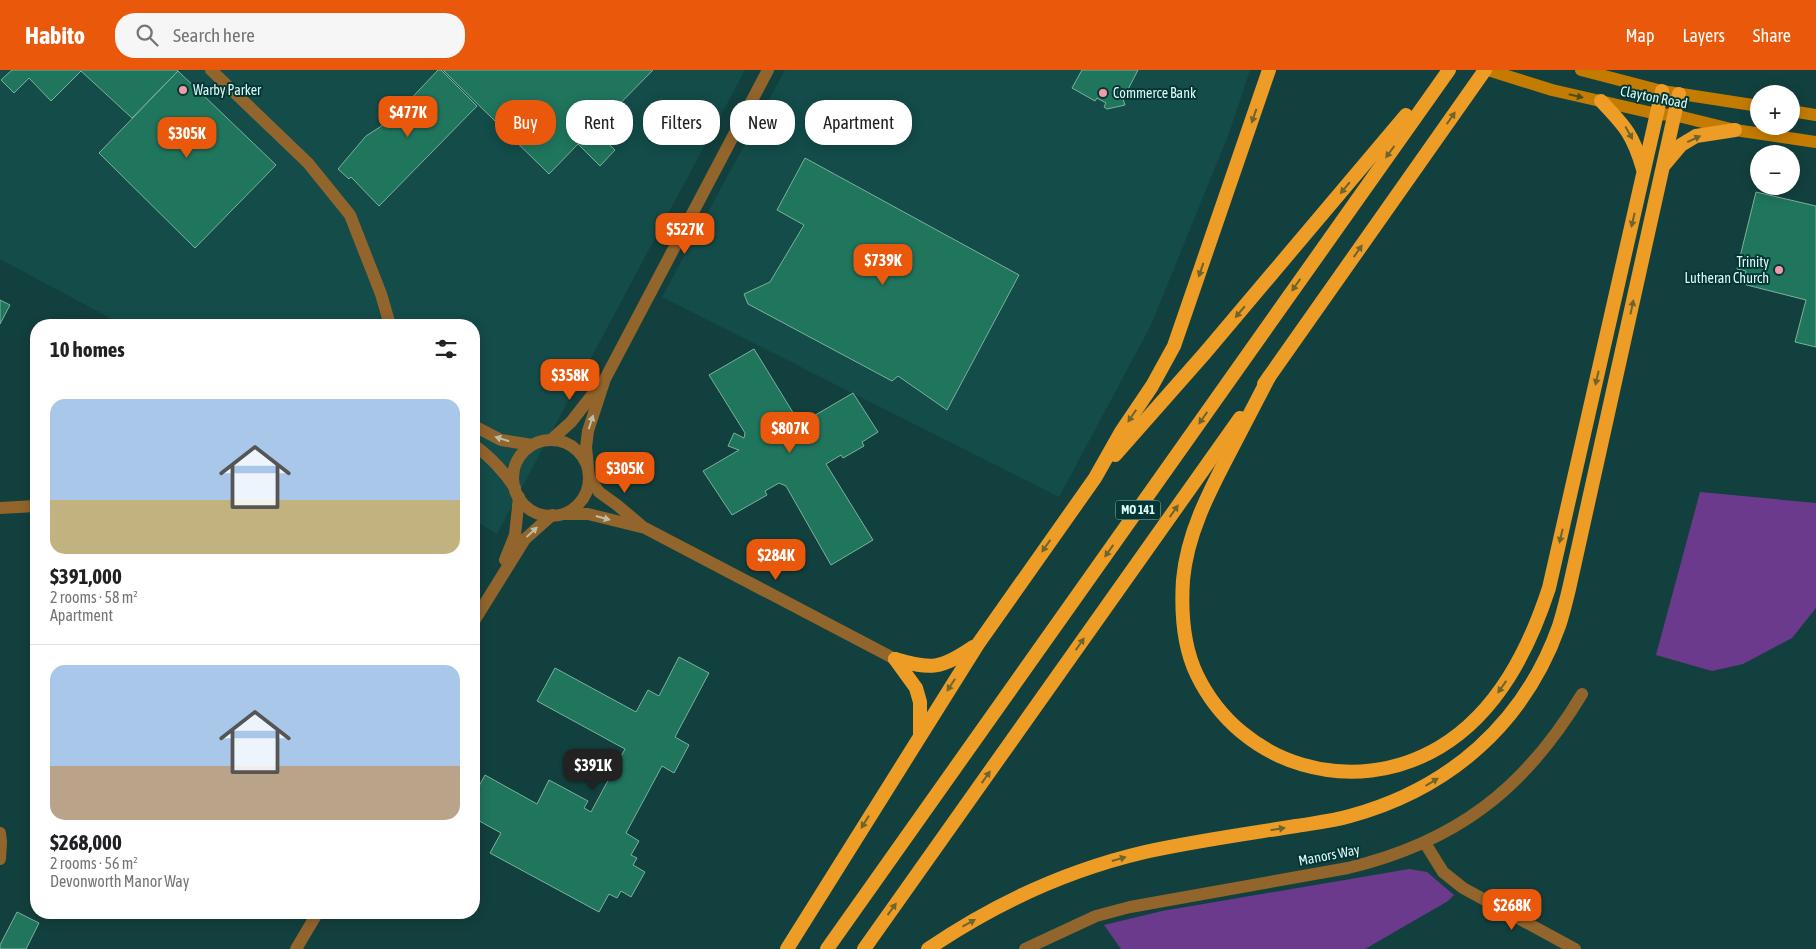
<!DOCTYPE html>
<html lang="en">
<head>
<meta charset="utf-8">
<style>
	:root { --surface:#fff; --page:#f6f6f6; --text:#202124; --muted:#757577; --line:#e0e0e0; --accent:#ea580c }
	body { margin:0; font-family:"Asap Condensed",sans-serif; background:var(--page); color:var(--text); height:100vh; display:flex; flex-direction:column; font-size:19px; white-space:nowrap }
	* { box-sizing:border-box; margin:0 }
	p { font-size:16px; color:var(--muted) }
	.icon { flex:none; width:28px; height:28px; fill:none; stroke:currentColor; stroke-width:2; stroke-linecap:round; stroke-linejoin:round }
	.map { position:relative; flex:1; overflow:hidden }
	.drawer { position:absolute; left:30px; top:249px; width:450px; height:600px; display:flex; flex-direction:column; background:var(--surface); border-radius:20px; box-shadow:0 2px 12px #0003 }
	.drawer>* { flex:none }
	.banner { position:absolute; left:495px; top:30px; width:475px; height:45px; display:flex; gap:10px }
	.buttons { position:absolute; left:1750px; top:15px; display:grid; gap:10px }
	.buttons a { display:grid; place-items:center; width:50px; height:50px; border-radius:50%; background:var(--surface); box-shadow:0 2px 12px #0003; font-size:25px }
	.price { position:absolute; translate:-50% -42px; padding:0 11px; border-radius:10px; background:var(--accent); color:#fff; font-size:16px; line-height:32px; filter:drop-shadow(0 1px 2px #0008) }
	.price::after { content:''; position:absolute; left:50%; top:30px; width:15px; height:11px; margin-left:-8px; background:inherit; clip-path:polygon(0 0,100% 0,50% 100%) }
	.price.selected { background:#222; color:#fff }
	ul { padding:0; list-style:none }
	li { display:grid; align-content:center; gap:10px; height:265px; padding:0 20px }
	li+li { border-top:1px solid var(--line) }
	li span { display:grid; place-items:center; height:155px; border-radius:15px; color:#555 }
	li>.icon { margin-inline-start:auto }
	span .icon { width:90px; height:90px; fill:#fffc; stroke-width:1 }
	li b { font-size:21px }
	h2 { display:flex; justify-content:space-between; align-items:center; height:60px; padding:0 20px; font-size:21px }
	.chip { padding:0 18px; border-radius:20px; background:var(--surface); box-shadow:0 2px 12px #0003; font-size:18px; line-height:45px }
	.chip.selected { background:var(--accent); color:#fff }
	header { display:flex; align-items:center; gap:30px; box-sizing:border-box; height:70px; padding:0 25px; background:var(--accent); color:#fff }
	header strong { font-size:24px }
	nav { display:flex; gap:28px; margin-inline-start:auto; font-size:18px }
	.search { width:350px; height:45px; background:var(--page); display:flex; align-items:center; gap:12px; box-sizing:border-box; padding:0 18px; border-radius:20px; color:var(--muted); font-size:19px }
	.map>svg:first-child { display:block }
</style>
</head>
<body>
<header>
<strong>Habito</strong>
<div class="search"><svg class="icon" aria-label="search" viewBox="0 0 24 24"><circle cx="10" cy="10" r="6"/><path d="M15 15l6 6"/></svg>Search here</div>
<nav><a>Map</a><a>Layers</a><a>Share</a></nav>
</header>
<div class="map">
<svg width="1816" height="879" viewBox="0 0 1816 879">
	<rect width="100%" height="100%" fill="#12403e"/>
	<g fill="#134c49">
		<path d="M 0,0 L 745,0 L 497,464 L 474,450 L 474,255 L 123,255 L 0,189 Z"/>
		<path d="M 785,0 L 1250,0 L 1229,63 L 1151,255 L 1059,427 L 662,227 Z"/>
	</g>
	<g fill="#6c3a8c">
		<path d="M 1700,422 L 1816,433 L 1816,538 L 1792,568 L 1743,594 L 1712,601 L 1656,585 Z"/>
		<path d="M 1409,799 L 1427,802 L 1454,825 L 1448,831 L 1365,879 L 1121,879 L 1104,855 L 1162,841 Z"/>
	</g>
	<g fill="#20755d" stroke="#7db19e">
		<path d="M 12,0 L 177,0 L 178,1 L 132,48 L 81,1 L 51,31 L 29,8 L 14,23 L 1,10 Z"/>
		<path d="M 438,0 L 441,0 L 477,36 L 379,136 L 351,107 L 349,109 L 338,99 L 366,66 L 380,57 L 407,33 Z"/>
		<path d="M 443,0 L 653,0 L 594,60 L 615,80 L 600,96 L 578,74 L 549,104 Z"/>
		<path d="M 1082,0 L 1138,0 L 1123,29 L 1125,35 L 1107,39 L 1104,37 L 1106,33 L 1097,28 L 1095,31 L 1072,18 Z"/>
		<path d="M 178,1 L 276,95 L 195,178 L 99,83 Z"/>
		<path d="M 805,88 L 1019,205 L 947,340 L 898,306 L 892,311 L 748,234 L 744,224 L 770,212 L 804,155 L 777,140 Z"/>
		<path d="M 1756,122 L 1816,136 L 1816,277 L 1795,272 L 1806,230 L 1743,214 L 1746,201 L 1737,199 Z"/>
		<path d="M 0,230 L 10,235 L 0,254 Z"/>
		<path d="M 754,279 L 800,354 L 853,323 L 878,362 L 862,372 L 864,376 L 843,388 L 841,385 L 826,394 L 873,470 L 831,495 L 786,416 L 779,413 L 765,421 L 767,425 L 732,445 L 703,401 L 739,380 L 728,376 L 734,363 L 744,368 L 745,363 L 709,305 Z"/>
		<path d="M 679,587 L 709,603 L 675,667 L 689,675 L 674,703 L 662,696 L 626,763 L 639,771 L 631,785 L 637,788 L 633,795 L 645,802 L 631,827 L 621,821 L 617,828 L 609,824 L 599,842 L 490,783 L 501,763 L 474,748 L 474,725 L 485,705 L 537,734 L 549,710 L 588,731 L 584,738 L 591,742 L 625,679 L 537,631 L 555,598 L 636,642 L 648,620 L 659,626 Z"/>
		<path d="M 17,842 L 39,853 L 26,879 L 0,879 L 0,875 Z"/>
	</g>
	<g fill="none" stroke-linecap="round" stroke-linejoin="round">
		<g stroke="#92652c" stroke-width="12">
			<path d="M 211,0 L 308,93 L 350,145 L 381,224 L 390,255"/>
			<path d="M 474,356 L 501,370 L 532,375"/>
			<path d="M 474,375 C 492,388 503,400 515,418"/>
			<path d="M 0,438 L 36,436"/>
			<path d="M 505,490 L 515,465 L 519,427"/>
			<path d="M 474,551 L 525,469 L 552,445"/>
			<path d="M 0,763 L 1,772 L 0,789"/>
			<path d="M 1425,773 L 1443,802 L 1463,818 L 1575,879"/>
			<path d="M 296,879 L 318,842"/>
			<path d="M 1025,879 L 1096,846 L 1130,837 L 1348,798 C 1456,772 1525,719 1582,624"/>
		</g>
		<g stroke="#92652c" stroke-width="12">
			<path d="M 551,370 L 571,352 L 600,315"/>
			<circle cx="551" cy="408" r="38"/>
			<path d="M 588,397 L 586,377 L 588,361 L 605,309 L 768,0"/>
			<path d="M 589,407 L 599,422 L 617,435 L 643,457 L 895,589"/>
			<path d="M 565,444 L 588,444 L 641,457"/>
		</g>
		<g stroke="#c47c00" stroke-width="12">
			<path d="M 1488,0 L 1552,20 L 1657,44 L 1674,45 L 1735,60 L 1816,72"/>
			<path d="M 1581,0 L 1662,21 L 1759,36"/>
			<path d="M 1791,41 L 1816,45"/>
		</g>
		<g stroke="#ed9c26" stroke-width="14">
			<path d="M 1601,31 C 1626,57 1633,65 1643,99"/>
			<path d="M 1665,94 L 1681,75 L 1696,66 L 1735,60"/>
			<path d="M 1269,307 C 1256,332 1243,357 1230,382 C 1209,422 1187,464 1183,510 C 1181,541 1183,576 1197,605 C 1241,696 1353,729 1440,677 C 1498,642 1529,579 1549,518 L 1662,21"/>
			<path d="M 1264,314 L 1485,0"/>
			<path d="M 1115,385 L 1205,283 L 1406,45"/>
			<path d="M 895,589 C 931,600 941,599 973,577"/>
			<path d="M 895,589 L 916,618 L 920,632 L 920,664"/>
			<path d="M 787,879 L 978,574 L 1095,408 L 1121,362 L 1152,316 L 1174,276 L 1269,0"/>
			<path d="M 827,879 L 1449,0"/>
			<path d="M 864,879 L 1240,348"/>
			<path d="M 928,879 C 994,834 1068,800 1145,782 C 1195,771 1246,764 1296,756 C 1314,753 1333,751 1350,746 C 1449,719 1524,654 1559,556 C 1563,544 1566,531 1569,519 L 1679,24"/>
		</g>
	</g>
	<defs><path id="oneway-solid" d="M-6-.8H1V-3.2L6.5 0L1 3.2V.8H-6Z" transform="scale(1.25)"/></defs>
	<use fill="#484e22" href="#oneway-solid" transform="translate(1576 26) rotate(13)"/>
	<g fill="#6d642e">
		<use href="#oneway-solid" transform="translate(1254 46) rotate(109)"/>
		<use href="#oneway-solid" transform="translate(1451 48) rotate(-55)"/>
		<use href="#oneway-solid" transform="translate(1629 63) rotate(61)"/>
		<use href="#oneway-solid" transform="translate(1694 69) rotate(-25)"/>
		<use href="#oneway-solid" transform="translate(1390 82) rotate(126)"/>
		<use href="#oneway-solid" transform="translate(1345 118) rotate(130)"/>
		<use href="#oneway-solid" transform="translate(1633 150) rotate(103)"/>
		<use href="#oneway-solid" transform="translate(1358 181) rotate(-55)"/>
		<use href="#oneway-solid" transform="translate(1201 200) rotate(109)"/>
		<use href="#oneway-solid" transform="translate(1296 215) rotate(125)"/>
		<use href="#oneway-solid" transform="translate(1632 237) rotate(-78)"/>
		<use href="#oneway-solid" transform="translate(1240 242) rotate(130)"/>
		<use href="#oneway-solid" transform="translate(1597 308) rotate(103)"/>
		<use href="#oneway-solid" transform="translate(1132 346) rotate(124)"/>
		<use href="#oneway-solid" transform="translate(1203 348) rotate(125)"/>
		<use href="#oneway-solid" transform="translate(1174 441) rotate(-55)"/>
		<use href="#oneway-solid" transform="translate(1561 466) rotate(103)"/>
		<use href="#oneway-solid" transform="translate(1046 476) rotate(125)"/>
		<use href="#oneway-solid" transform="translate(1109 481) rotate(125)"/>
		<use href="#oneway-solid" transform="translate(1080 574) rotate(-55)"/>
		<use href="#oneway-solid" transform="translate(951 615) rotate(123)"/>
		<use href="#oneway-solid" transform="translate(1502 617) rotate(125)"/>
		<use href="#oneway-solid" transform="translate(986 707) rotate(-55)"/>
		<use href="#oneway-solid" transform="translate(1432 712) rotate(-31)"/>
		<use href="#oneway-solid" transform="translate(865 752) rotate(122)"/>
		<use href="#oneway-solid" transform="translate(1278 759) rotate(-9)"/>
		<use href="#oneway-solid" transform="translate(1119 789) rotate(-16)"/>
		<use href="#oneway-solid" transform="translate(892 839) rotate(-54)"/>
		<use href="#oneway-solid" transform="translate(969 853) rotate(-29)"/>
	</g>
	<g fill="#bebea6">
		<use href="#oneway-solid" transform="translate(591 352) rotate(-72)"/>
		<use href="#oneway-solid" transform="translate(502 369) rotate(-163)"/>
		<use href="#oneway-solid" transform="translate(603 448) rotate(15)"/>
		<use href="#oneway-solid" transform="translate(532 462) rotate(-43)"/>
	</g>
	<g fill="#f39aa8" stroke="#053634" stroke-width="2">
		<circle cx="183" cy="20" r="5"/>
		<circle cx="1103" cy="23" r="5"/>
		<circle cx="1779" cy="200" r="5"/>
	</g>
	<g text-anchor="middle" stroke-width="4" stroke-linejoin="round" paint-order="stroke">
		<rect fill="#053634" stroke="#9cbfbc" stroke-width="1" x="1115.5" y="430.5" width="45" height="19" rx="4"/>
		<g font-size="12" font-weight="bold" fill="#dcfaf7">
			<text x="1138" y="444">MO 141</text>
		</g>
		<g font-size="14" fill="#dcfaf7" stroke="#053634" text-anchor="start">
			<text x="193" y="25">Warby Parker</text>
			<text x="1113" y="28">Commerce Bank</text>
			<text x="1769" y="197" text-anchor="end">Trinity<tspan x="1769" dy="16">Lutheran Church</tspan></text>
		</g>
		<g font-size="14" fill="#dcfaf7" stroke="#053634">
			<text transform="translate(1654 27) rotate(11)" y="5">Clayton Road</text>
			<text transform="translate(1329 785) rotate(-11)" y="5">Manors Way</text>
		</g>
	</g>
</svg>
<div class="buttons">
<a>+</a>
<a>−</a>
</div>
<b class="price" style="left:408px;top:68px">$477K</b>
<b class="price" style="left:187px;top:89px">$305K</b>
<b class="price" style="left:685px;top:185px">$527K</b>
<b class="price" style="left:883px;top:216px">$739K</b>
<b class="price" style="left:570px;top:331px">$358K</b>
<b class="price" style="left:790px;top:384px">$807K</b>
<b class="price" style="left:625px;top:424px">$305K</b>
<b class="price" style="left:776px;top:511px">$284K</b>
<b class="price selected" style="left:593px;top:721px">$391K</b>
<b class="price" style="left:1512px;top:861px">$268K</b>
<div class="banner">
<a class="chip selected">Buy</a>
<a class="chip">Rent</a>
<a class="chip">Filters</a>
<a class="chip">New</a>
<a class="chip">Apartment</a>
</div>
<section class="drawer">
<h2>10 homes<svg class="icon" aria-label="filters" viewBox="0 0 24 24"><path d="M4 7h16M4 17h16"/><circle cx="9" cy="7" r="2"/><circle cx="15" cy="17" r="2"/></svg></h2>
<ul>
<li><span style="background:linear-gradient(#a9c7e8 65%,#c2b280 0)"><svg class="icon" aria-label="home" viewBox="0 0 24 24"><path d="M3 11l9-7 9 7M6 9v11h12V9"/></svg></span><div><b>$391,000</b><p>2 rooms · 58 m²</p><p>Apartment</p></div></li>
<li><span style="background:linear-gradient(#a9c7e8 65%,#b9a48a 0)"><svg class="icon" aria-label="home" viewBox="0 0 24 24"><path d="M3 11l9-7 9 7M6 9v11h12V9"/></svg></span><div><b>$268,000</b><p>2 rooms · 56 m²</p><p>Devonworth Manor Way</p></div></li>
</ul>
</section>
</div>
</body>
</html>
